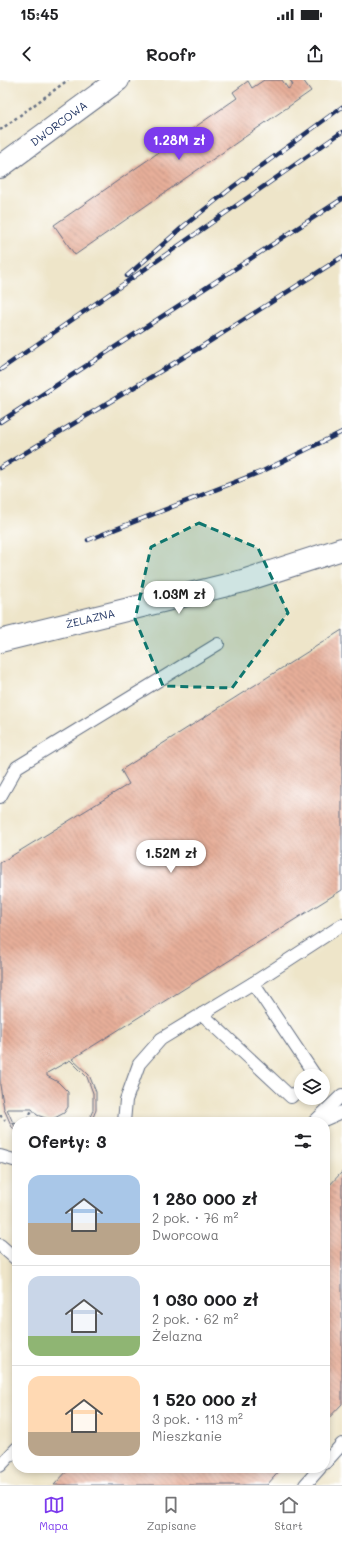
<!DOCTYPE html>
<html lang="pl">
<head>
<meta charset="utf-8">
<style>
	:root { --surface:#fff; --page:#f2f2f2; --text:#202124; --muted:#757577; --line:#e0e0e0; --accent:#7c3aed }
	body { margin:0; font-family:Mali,sans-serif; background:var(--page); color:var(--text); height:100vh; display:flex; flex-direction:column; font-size:15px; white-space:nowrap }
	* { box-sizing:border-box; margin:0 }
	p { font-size:13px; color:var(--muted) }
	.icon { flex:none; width:22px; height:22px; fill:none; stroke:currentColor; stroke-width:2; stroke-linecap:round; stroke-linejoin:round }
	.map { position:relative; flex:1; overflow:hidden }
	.drawer { position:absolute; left:12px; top:1037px; width:318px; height:356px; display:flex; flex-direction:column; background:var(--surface); border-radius:16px; box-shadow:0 2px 6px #0003 }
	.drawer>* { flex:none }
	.controls { position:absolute; left:294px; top:989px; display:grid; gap:8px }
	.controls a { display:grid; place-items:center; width:36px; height:36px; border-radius:50%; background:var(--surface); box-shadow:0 2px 6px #0003; font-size:20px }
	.price { position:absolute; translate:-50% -34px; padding:0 9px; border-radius:14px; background:#fff; color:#222; font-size:13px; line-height:26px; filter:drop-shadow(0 1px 2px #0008) }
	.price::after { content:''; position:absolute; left:50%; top:24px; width:12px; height:9px; margin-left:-6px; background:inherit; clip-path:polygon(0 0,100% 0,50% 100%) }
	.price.on { background:var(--accent); color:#fff }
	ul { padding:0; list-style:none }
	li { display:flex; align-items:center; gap:12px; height:100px; padding:0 16px }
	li+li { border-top:1px solid var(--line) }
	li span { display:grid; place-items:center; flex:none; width:112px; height:80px; border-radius:12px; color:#555 }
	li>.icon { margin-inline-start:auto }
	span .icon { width:48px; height:48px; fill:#fffc; stroke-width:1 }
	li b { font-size:17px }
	h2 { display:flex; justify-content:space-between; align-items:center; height:48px; padding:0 16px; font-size:17px }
	.status { display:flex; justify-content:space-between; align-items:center; height:28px; padding:0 20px; background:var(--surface); direction:ltr }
	.status svg { height:11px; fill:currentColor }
	header { display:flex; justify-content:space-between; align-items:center; height:52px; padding:0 16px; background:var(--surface); font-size:18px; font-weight:600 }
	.menu { display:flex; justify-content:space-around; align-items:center; height:56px; border-top:1px solid var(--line); background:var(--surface); font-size:11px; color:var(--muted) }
	.menu a { display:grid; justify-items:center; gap:2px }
	.menu .on { color:var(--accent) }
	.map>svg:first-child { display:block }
</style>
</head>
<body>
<div class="status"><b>15:45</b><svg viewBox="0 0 49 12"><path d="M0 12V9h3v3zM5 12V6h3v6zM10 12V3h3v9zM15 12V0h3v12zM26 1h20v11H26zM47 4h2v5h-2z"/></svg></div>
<header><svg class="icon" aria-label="back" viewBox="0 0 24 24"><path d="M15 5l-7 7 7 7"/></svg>Roofr<svg class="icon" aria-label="share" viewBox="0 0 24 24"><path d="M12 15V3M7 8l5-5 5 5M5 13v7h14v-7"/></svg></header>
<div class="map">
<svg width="342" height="1405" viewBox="0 0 342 1405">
	<defs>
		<pattern id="building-back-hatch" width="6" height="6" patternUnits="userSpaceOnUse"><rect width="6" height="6" fill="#e6ae99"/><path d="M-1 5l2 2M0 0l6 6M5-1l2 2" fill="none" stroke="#ba8e80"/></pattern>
	</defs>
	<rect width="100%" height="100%" fill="#fff"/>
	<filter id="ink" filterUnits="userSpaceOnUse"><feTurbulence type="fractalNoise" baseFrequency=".025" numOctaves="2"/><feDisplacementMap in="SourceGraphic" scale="8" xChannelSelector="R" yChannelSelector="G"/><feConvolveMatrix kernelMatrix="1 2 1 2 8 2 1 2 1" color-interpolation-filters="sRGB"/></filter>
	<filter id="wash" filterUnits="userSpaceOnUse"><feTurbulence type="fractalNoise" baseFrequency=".012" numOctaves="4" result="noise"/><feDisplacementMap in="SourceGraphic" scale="16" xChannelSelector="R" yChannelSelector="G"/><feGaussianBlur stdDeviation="0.9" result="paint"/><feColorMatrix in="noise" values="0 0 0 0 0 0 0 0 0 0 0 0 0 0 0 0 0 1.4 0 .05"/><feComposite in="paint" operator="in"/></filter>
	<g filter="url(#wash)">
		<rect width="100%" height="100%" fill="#eee5c9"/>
		<g id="blocks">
			<g fill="url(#building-back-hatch)">
				<path d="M 264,0 L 282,0 L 288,9 L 293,5 L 290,0 L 303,0 L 311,11 L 75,175 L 54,145 L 237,18 L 233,12 L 248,1 L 252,8 Z"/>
				<path d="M 342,550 L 342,810 L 72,979 L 89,995 L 96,1012 L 96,1030 L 91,1042 L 88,1042 L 93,1030 L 93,1013 L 87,997 L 70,980 L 47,993 L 47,996 L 58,1002 L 68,1012 L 68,1027 L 64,1033 L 51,1040 L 37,1035 L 32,1029 L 7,1029 L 17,1052 L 12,1047 L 4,1029 L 0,1005 L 0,783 L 129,704 L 121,690 Z"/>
				<path d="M 342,1092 L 342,1324 L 325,1342 L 325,1110 Z"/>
				<path d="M 70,1388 L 282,1388 L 267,1405 L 54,1405 Z"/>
			</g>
		</g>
	</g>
	<g filter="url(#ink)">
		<use href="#blocks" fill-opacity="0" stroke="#656f83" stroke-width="1"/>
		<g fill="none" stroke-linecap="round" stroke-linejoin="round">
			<defs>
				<g id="lane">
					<path d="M 0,717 L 17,687 L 218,564"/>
					<path d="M 253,903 L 314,994 L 312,996"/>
					<path d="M 202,934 L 291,1017 L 301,1008"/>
					<path d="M 124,1042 L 126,1020 L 139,984 L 161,959 L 253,903 L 342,845"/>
					<path d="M 314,1042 L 342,1015"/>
					<path d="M 319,1042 L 342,1032"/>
					<path d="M 0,1076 L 17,1081"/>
					<path d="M 0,1165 L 17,1180"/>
					<path d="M 325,1383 L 342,1364"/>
					<path d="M 0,1386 L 17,1368"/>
					<path d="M 305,1405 L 320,1388"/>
				</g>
				<g id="street">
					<path id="s1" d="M 0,561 L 243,501 L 342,469"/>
				</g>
				<g id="secondary">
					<path id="s2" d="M 0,87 L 118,0"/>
				</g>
			</defs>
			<use href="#lane" stroke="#656f83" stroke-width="14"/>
			<use href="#street" stroke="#656f83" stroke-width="24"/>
			<use href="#secondary" stroke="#656f83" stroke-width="24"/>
			<g stroke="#656f83" stroke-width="2.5" stroke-dasharray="3 3" stroke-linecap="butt">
				<path d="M 0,50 L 68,0"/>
				<path d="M 0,1035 L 5,1040"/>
				<path d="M 24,1042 L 28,1042 L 32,1029"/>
				<path d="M 13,1043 L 17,1043"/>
			</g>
			<use href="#lane" stroke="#fff" stroke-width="12"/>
			<use href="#street" stroke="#fff" stroke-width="22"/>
			<use href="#secondary" stroke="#fff" stroke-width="22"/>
			<defs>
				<g id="rail">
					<path d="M 127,196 L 185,145 L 234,106 L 342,27"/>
					<path d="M 0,290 L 342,52"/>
					<path d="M 0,342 L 342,119"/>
					<path d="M 0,388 L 204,265 L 342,177"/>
					<path d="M 88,460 L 263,391 L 342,352"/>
				</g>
			</defs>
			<use href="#rail" stroke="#1b2f5e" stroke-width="4.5"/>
			<use href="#rail" stroke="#fff" stroke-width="3" stroke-dasharray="9" stroke-linecap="butt"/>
		</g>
	</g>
	<path fill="#0f766e" fill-opacity="0.2" stroke="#0f766e" stroke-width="3" stroke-dasharray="8 5" stroke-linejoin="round" d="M 199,443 L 258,468 L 288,533 L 232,608 L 163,606 L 135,539 L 151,467 Z"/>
	<g text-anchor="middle" stroke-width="4" stroke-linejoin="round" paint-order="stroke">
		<g font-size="11" fill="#1b2f5e" stroke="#fff">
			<text dy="4" stroke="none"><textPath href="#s2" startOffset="73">DWORCOWA</textPath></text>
			<text dy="4" stroke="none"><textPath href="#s1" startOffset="93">ŻELAZNA</textPath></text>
		</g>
	</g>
</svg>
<div class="controls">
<a><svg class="icon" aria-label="layers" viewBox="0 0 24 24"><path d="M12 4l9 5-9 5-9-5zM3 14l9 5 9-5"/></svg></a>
</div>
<b class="price on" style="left:179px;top:81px">1.28M zł</b>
<b class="price" style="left:179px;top:535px">1.03M zł</b>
<b class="price" style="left:171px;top:794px">1.52M zł</b>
<section class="drawer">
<h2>Oferty: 3<svg class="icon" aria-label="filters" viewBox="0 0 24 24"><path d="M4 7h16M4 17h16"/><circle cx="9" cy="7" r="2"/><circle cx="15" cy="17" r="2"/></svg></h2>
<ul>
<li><span style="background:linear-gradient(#a9c7e8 60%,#b9a48a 0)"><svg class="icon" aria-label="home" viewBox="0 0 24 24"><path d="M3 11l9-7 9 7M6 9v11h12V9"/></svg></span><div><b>1 280 000 zł</b><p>2 pok. · 76 m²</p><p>Dworcowa</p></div></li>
<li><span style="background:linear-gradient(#c9d6e8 75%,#8fb573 0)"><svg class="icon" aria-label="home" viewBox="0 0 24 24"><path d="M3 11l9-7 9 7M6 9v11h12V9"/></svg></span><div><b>1 030 000 zł</b><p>2 pok. · 62 m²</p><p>Żelazna</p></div></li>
<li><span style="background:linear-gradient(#ffd9b3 70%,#b9a48a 0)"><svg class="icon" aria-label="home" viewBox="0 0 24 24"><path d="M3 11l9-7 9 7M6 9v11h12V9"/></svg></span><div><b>1 520 000 zł</b><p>3 pok. · 113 m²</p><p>Mieszkanie</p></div></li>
</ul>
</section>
</div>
<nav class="menu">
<a class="on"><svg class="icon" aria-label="map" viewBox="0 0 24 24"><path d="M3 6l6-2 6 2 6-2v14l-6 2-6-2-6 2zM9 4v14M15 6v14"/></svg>Mapa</a>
<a><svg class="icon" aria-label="saved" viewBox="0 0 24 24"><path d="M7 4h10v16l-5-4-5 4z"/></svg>Zapisane</a>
<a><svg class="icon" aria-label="home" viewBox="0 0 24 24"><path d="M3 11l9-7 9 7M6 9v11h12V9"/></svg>Start</a>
</nav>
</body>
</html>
